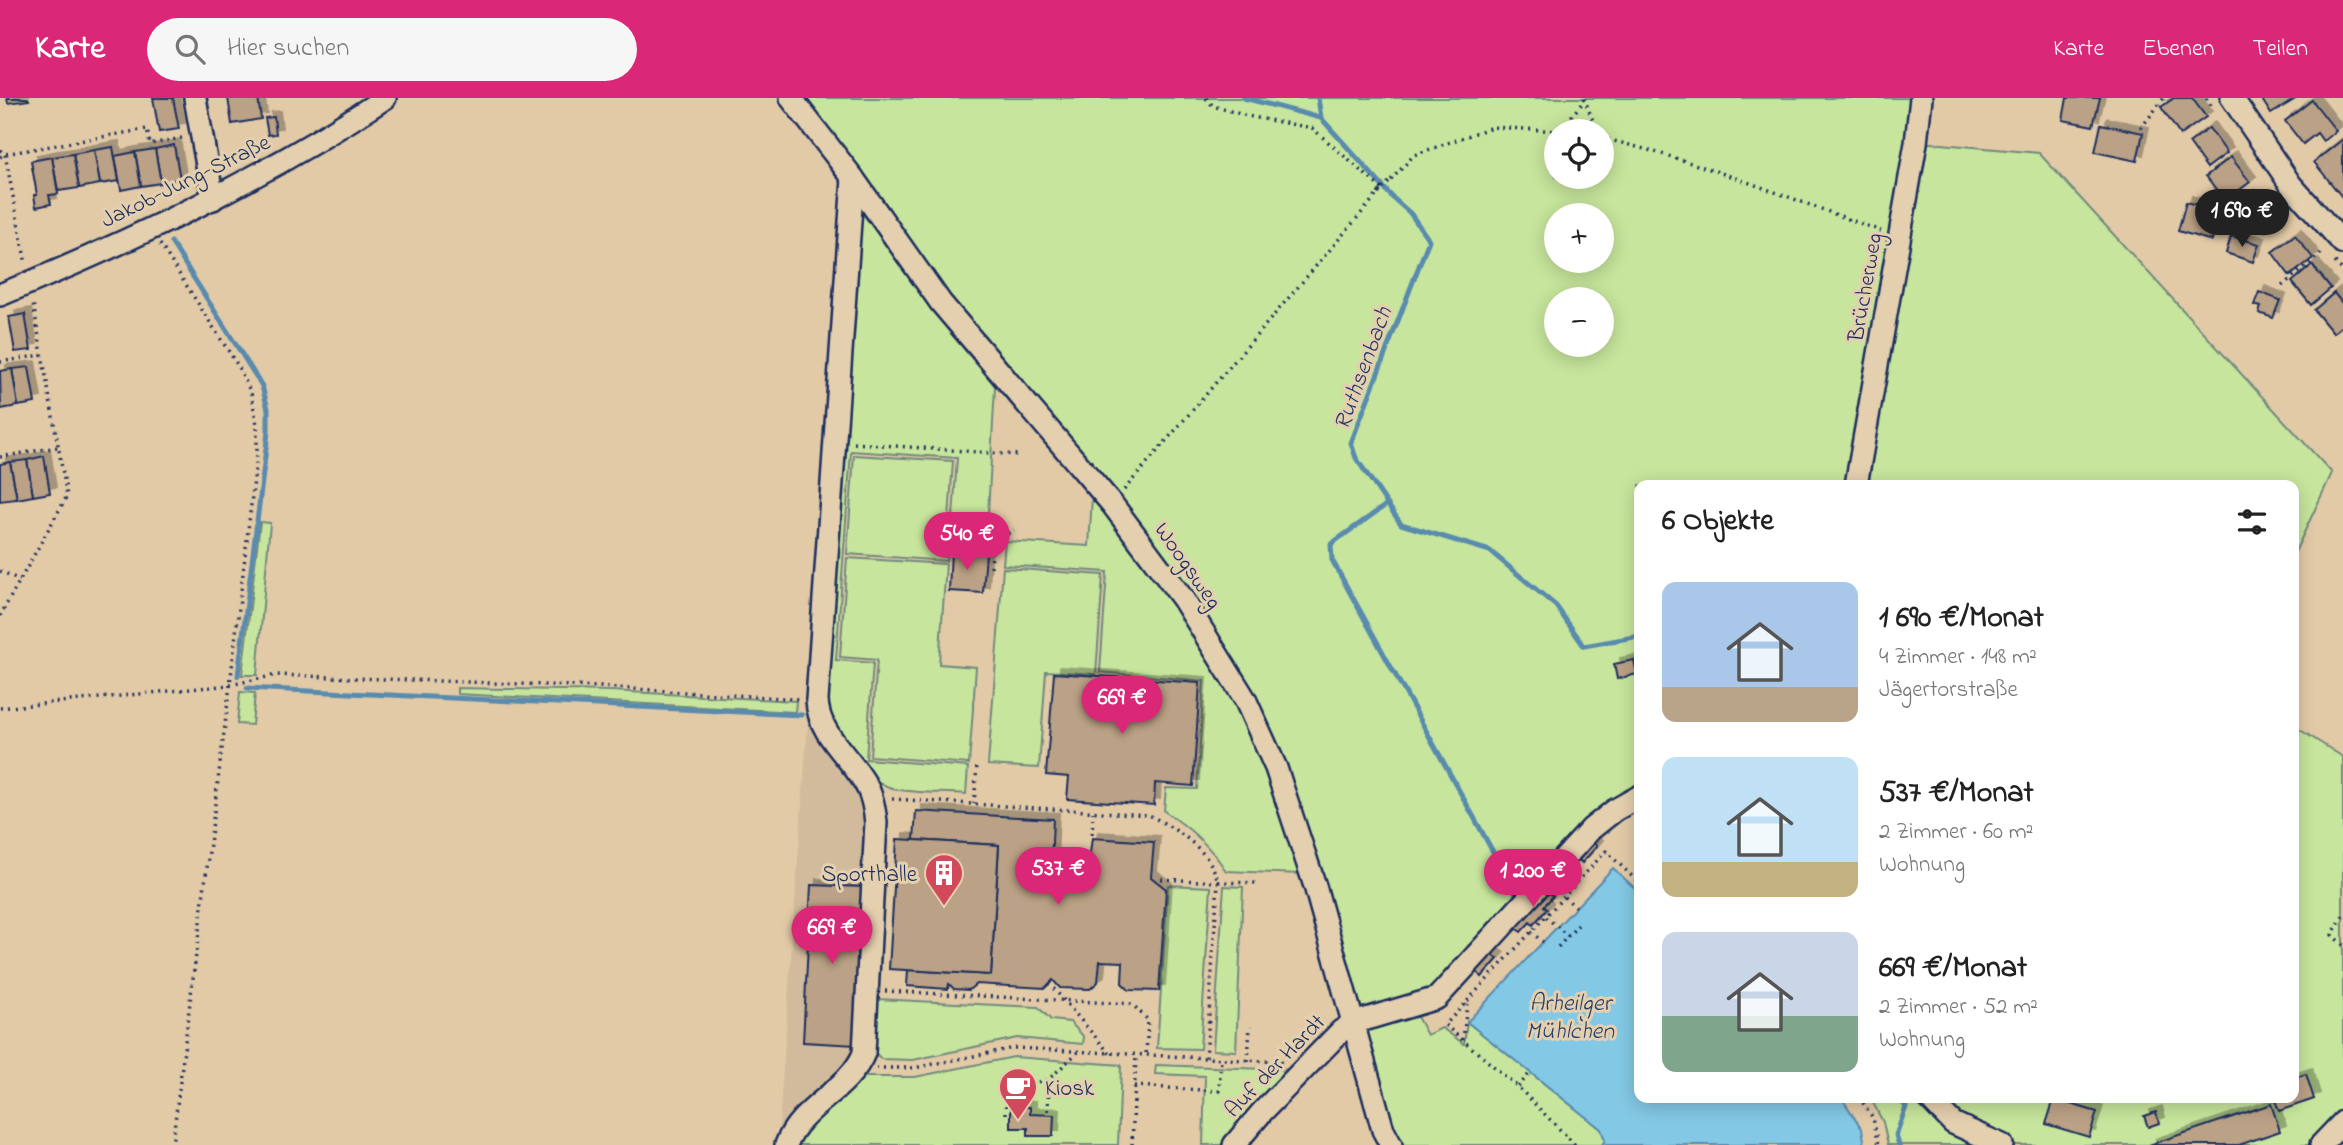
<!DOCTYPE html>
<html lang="de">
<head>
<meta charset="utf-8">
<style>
	:root { --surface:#fff; --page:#f6f6f6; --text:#222; --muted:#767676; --accent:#db2777 }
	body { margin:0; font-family:"Indie Flower",sans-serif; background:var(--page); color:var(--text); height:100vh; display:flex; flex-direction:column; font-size:26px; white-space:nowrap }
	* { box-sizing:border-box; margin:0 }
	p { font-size:23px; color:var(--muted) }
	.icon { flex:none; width:38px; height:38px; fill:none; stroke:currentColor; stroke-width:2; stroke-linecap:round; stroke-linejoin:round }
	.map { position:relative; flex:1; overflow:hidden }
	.drawer { position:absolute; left:1634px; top:382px; width:665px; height:623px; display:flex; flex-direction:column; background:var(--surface); border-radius:14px; box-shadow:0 4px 18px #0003 }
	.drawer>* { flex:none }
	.buttons { position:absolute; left:1544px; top:21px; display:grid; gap:14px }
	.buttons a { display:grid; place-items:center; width:70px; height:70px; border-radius:50%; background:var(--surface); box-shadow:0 4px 18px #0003; font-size:35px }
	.price { position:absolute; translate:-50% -60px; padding:0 16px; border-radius:24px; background:var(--accent); color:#fff; font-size:23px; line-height:46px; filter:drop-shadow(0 2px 4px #0008) }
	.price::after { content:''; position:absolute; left:50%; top:42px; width:21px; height:16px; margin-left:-10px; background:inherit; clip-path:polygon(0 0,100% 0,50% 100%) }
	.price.active { background:#222; color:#fff }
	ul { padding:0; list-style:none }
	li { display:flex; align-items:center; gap:21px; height:175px; padding:0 28px }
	li span { display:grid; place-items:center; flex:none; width:196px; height:140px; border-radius:14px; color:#555 }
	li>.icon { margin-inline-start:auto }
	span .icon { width:84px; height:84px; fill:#fffc; stroke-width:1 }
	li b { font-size:30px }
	h2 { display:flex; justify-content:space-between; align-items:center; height:84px; padding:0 28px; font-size:30px }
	header { display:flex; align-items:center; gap:42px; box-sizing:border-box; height:98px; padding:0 35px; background:var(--accent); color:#fff }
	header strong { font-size:33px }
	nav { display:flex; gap:38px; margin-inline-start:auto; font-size:24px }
	.search { width:490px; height:63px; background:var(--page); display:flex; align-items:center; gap:18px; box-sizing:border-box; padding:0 24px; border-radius:38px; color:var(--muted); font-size:26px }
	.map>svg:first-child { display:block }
</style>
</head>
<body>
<header>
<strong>Karte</strong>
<div class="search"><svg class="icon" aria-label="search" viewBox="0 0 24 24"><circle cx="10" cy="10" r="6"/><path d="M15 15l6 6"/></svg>Hier suchen</div>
<nav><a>Karte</a><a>Ebenen</a><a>Teilen</a></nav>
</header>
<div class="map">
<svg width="2343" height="1047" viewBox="0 0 2343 1047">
	<defs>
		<filter id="shadow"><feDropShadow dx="6" dy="-6" stdDeviation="0" flood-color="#0004"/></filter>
	</defs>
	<rect width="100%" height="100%" fill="#e2caa7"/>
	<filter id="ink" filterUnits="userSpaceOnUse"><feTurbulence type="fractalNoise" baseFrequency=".0143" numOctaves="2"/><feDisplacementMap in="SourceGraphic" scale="14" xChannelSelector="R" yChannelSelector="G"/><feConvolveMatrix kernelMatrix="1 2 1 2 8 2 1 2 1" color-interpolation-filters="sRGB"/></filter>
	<g filter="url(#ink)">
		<path fill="#d2bb9c" d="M 808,622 L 855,687 L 861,700 L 866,722 L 864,789 L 811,787 L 803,944 L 856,947 L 852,965 L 778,1041 Z"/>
		<g fill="#c7e59c" stroke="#718a7d" stroke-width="2" fill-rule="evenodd">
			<path d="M 806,0 L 1913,0 L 1909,43 L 2039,55 L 2332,375 L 2294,456 L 2294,387 L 1640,387 L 1640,689 L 1439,890 L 1361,914 L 1326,787 L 1192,497 L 1115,392 L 951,201 L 841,46 ZM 1556,33 L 1601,33 L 1601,79 L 1556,79 ZM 1556,117 L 1601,117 L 1601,163 L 1556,163 ZM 1556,201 L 1601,201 L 1601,247 L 1556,247 Z"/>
			<path d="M 859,110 L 935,216 L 995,288 L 986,452 L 951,449 L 957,360 L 851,353 L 836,562 L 873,565 L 866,661 L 968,669 L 966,696 C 943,694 918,696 895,691 C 863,684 844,642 827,617 Z"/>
			<path d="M 854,357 L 953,363 L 946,463 L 847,456 Z"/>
			<path d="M 1092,399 L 1104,411 C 1152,474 1201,536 1237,605 C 1265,659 1282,718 1301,776 L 1226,773 C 1211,749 1189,729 1164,713 L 1166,690 L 1197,691 L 1204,583 L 1100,574 L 1107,474 L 1003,467 L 1005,443 L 1089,448 Z"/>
			<path d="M 260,424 L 270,425 L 257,577 L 242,577 Z"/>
			<path d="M 847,460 L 946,466 L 939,566 L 976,569 L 969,666 L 870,658 L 877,562 L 840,559 Z"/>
			<path d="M 1003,470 L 1103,477 L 1096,576 L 1046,573 L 1039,670 L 988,667 Z"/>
			<path d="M 457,590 L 610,593 L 796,603 L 795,614 L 457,596 Z"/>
			<path d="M 240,594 L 255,595 L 252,627 L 237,626 Z"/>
			<path d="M 2294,628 L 2343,659 L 2343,1012 L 2310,1047 L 1888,1047 L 1883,1024 L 1870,999 L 2294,999 Z"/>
			<path d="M 1168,787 L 1211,789 L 1200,951 L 1157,950 Z"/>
			<path d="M 1224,788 L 1243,789 L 1236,953 L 1213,952 Z"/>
			<path d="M 876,901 L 1038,909 L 1051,922 L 1070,924 L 1084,939 L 1083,946 L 1017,940 L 913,962 L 881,961 L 873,952 Z"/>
			<path d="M 1415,915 L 1427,937 L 1442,930 L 1464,946 L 1467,924 L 1601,1031 L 1605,1042 L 1602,1047 L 1400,1047 L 1390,1028 L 1365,930 Z"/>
			<path d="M 1014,959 L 1121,967 L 1118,1047 L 795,1047 L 798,1040 L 861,979 L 915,979 Z"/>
			<path d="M 1156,967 L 1293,972 L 1254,1008 L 1221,1047 L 1203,1047 L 1205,978 L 1155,976 Z"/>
		</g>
		<path fill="#83c8e4" stroke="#598bae" stroke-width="2" d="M 1613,770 L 1640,795 L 1640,999 L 1841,999 L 1862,1031 L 1865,1047 L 1602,1047 L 1605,1042 L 1601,1031 L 1467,924 Z"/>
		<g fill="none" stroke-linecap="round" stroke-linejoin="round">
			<g stroke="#598bae" stroke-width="5">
				<path d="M 1244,0 L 1321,20"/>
				<path d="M 1318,0 L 1321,20 L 1393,100 L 1410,115 L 1429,142 L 1351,345 L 1356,360 L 1401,426 L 1490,453 L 1556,508 L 1584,548 L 1640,538"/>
				<path d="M 171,144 L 262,288 L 268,311 L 268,334 L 238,578"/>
				<path d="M 1386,407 L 1331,446 L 1332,462 L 1519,801"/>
				<path d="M 247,590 L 802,617"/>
				<path d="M 1899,999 L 1906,1009 L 1896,1037 L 1899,1047"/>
			</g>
		</g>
		<g fill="#bba185" stroke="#1b2f5e" stroke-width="2" filter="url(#shadow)">
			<path d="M 7,0 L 28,0 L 29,2 L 8,5 Z"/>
			<path d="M 153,0 L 173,0 L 179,31 L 159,34 Z"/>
			<path d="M 228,0 L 258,0 L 261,21 L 232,26 Z"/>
			<path d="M 2067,0 L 2100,0 L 2093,28 L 2063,22 Z"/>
			<path d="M 2174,0 L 2192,0 L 2206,19 L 2180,37 L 2161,9 Z"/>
			<path d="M 2261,0 L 2297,0 L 2271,16 Z"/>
			<path d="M 2312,2 L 2336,33 L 2323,43 L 2317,35 L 2303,46 L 2285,23 Z"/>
			<path d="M 274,19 L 276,36 L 268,37 L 265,20 Z"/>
			<path d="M 2101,26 L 2143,35 L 2137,63 L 2095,54 Z"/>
			<path d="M 2209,30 L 2227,55 L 2207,70 L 2189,45 Z"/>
			<path d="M 2343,41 L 2343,98 L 2342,99 L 2314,64 Z"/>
			<path d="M 174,47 L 180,81 L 161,85 L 155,51 Z"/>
			<path d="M 113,49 L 119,83 L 100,86 L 94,52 Z"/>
			<path d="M 155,51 L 161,85 L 141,88 L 135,54 Z"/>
			<path d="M 94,52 L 100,86 L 79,90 L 73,56 Z"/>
			<path d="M 135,54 L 141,88 L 121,92 L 115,58 Z"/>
			<path d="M 73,56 L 79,90 L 58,93 L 52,59 Z"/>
			<path d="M 52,59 L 58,96 L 49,97 L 51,106 L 36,109 L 34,97 L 37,97 L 31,63 Z"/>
			<path d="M 2231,59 L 2250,84 L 2225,103 L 2206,78 Z"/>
			<path d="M 2250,98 L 2275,106 L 2266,133 L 2241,125 Z"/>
			<path d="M 2186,104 L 2207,110 L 2204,119 L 2217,122 L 2212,143 L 2178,133 Z"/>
			<path d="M 2295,137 L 2313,160 L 2290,178 L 2272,154 Z"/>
			<path d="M 2231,138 L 2259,146 L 2253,164 L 2226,155 Z"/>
			<path d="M 2312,167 L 2331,190 L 2311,207 L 2292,184 Z"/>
			<path d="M 2259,194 L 2280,202 L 2273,220 L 2259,215 L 2261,209 L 2254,207 Z"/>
			<path d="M 2334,195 L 2343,206 L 2343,227 L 2333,235 L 2314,212 Z"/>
			<path d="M 25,216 L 31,252 L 15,254 L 9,219 Z"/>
			<path d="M 29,269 L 35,305 L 18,308 L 12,271 Z"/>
			<path d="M 12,271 L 18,308 L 1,311 L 0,273 Z"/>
			<path d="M 44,358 L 50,395 L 33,398 L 27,362 Z"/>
			<path d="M 27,362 L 33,398 L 17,401 L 10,364 Z"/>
			<path d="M 10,364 L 17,401 L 0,403 L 0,366 Z"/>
			<path d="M 951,453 L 986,455 L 983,495 L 949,493 Z"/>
			<path d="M 1634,562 L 1637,576 L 1617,581 L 1614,566 Z"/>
			<path d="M 1054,575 L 1200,585 L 1193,688 L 1155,685 L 1154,707 L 1067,701 L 1069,679 L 1046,677 Z"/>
			<path d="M 916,713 L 1053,721 L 1051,768 L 1088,770 L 1092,740 L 1154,744 L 1151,779 L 1166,791 L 1159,893 L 1129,892 L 1122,885 L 1123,864 L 1100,863 L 1098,884 L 1090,891 L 1060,890 L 1053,882 L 1045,890 L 976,886 L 969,892 L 954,891 L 949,886 L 948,891 L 907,888 L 908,872 L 991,877 L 999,747 L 914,742 Z"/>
			<path d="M 897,741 L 999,747 L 991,877 L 889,871 Z"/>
			<path d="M 1588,741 L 1597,748 L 1582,765 L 1577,760 L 1547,793 L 1553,798 L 1544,808 L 1547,811 L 1533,827 L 1530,824 L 1521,834 L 1514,829 L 1490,855 L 1498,861 L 1482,879 L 1472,870 Z"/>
			<path d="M 811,787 L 864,789 L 862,821 L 850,820 L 848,851 L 861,852 L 856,947 L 803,944 Z"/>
			<path d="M 2306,976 L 2314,1001 L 2279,1013 L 2274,999 L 2294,999 L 2294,980 Z"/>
			<path d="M 2054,1001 L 2097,1014 L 2089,1039 L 2046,1026 Z"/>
			<path d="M 2271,1006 L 2280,1033 L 2239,1047 L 2149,1047 Z"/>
			<path d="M 1011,1009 L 1030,1009 L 1030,1016 L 1054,1017 L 1053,1038 L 1028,1038 L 1028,1030 L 1011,1030 Z"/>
			<path d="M 2156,1014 L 2159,1025 L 2148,1029 L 2144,1018 Z"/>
		</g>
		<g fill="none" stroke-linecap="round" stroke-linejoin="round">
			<defs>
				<g id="minor">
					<path d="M 195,0 L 213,101"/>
					<path d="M 791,0 L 853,80 L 941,205 L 1112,406 L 1183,501 L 1245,601 L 1276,670 L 1315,788 L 1383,1032 L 1391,1047"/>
					<path d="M 2232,0 L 2291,87 L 2343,145"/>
					<path d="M 0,197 C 134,142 265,80 385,0"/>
					<path d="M 1856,387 L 1916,45 L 1921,0"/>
					<path d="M 1928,999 L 1953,1025 L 2002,1047"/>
					<path d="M 786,1047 C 800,1008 849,993 864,955 L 876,724 C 874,709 872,695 863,682 C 847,656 818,635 817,602 L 853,80"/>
					<path d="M 1234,1047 L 1262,1014 L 1341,933 L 1353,925 L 1437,900 L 1591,731 L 1615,712 L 1640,698"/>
					<path d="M 2321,1047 L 2343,1024"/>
				</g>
			</defs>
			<use href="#minor" stroke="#1b2f5e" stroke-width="26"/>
			<g stroke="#1b2f5e" stroke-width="3.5" stroke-dasharray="2 5" stroke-linecap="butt">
				<path d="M 1206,0 L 1213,8 L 1247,18 L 1312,30 L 1382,91"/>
				<path d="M 1584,0 L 1597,33"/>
				<path d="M 2206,0 L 2213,10"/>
				<path d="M 2141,30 L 2164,0"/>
				<path d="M 1601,40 C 1697,62 1789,100 1881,133"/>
				<path d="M 0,52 L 5,56 L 26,166"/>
				<path d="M 0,59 L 5,56 L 147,31 L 150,46 L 182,40"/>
				<path d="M 1391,82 L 1414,57 L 1492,29 L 1559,33 L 1584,3"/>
				<path d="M 160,146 L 238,268 L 251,295 L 257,327 L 257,355 L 230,587 L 172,1047"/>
				<path d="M 2335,164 L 2343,173"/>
				<path d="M 2282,188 L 2324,153"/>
				<path d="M 0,264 L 42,257"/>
				<path d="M 854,345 L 1019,357"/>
				<path d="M 0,359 L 58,349"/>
				<path d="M 1124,392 L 1382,91"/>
				<path d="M 991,469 L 993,444 L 1014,432"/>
				<path d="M 0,473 L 20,482"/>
				<path d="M 0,518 L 67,398 L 33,205"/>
				<path d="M 0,610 L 230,587 L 276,577 L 601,589 L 800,601"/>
				<path d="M 892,701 L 1149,717 C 1176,731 1211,752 1218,784 L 1256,785"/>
				<path d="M 974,706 L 977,667"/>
				<path d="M 1092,736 L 1093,714"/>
				<path d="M 1161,781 L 1218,784 L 1206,961"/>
				<path d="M 1564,799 L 1576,809"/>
				<path d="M 2343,818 L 2332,837 L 2343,847"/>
				<path d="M 1546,819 L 1568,838"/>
				<path d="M 1531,834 L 1543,844"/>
				<path d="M 1558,849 L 1578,827"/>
				<path d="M 1049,885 L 1110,956"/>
				<path d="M 885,893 L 1132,906 L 1148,922 L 1146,957"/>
				<path d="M 1463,942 L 1467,906"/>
				<path d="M 1248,963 L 1250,928"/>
				<path d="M 876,970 L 914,970 L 1014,950 L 1283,964"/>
				<path d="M 1134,988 L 1219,993 L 1221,962"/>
				<path d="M 1518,989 L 1530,975"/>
				<path d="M 1859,999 L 1873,1020 L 1879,1047"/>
				<path d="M 1048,1013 L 1049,981 L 1078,954"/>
				<path d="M 1006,1016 L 1007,992 L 1049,981"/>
				<path d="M 1132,1047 L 1136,958"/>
				<path d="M 1575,1047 L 1518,989 L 1445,927 L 1606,753 L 1640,786"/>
			</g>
			<use href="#minor" stroke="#e4cfae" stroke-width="21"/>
			<path stroke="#1b2f5e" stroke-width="3.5" stroke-dasharray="2 5" stroke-linecap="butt" d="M 1378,96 L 1391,82"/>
		</g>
	</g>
	<defs>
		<symbol id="building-pin" viewBox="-11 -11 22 30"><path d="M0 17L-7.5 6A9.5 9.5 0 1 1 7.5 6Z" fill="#d1495b" stroke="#e4cfae"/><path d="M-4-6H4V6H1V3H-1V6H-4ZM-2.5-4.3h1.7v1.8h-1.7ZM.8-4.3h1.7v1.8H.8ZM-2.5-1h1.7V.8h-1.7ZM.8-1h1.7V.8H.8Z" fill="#fff"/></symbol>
		<symbol id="cafe-pin" viewBox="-11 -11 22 30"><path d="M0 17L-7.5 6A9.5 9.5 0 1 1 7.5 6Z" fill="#d1495b" stroke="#e4cfae"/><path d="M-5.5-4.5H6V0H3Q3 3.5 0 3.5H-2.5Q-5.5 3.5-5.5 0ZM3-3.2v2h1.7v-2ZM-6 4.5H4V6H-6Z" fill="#fff"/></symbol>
	</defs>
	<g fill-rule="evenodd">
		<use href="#building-pin" x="922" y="753" width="44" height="60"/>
		<use href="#cafe-pin" x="996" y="967" width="44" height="60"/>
	</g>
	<g text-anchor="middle" stroke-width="6" stroke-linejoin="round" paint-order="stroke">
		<g font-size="23" fill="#1b2f5e" stroke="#e4cfae">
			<text transform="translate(185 82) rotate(-26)" y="8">Jakob-Jung-Straße</text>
			<text transform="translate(1864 189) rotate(-80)" y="8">Brücherweg</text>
			<text transform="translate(1189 467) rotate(55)" y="8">Woogsweg</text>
			<text transform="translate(1274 967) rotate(-46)" y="8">Auf der Hardt</text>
		</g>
		<g font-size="23" fill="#1b2f5e" stroke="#e4cfae" text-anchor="end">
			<text x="917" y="783">Sporthalle</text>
			<text x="1045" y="997" text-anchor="start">Kiosk</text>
		</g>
		<g font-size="24" font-style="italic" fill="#253e6b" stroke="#e4cfae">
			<text transform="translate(1362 270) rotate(-70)" y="8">Ruthsenbach</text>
			<text x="1570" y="912">Arheilger<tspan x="1570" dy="28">Mühlchen</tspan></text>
		</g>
	</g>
</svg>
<div class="buttons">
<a><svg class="icon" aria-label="locate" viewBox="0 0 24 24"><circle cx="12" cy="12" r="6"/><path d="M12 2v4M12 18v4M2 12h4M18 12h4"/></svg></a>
<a>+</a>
<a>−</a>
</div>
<b class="price active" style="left:2242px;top:151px">1 690 €</b>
<b class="price" style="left:967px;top:474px">540 €</b>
<b class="price" style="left:1122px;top:638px">669 €</b>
<b class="price" style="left:1058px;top:809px">537 €</b>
<b class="price" style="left:1533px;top:811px">1 200 €</b>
<b class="price" style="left:832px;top:868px">669 €</b>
<section class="drawer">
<h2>6 Objekte<svg class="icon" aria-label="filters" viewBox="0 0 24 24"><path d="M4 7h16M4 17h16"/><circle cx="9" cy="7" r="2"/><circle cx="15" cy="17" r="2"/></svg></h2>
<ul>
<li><span style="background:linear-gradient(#a9c7e8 75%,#b9a48a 0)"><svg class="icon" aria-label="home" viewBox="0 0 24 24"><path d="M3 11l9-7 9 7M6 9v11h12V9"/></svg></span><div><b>1 690 €/Monat</b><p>4 Zimmer · 148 m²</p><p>Jägertorstraße</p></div></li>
<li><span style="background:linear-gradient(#bfe0f5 75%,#c2b280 0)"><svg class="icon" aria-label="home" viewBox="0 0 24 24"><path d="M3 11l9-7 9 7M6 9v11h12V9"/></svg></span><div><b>537 €/Monat</b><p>2 Zimmer · 60 m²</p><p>Wohnung</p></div></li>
<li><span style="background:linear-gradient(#c9d6e8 60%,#7fa58c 0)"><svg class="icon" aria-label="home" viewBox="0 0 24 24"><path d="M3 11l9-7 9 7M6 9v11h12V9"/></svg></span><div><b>669 €/Monat</b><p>2 Zimmer · 52 m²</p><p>Wohnung</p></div></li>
</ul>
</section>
</div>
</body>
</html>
